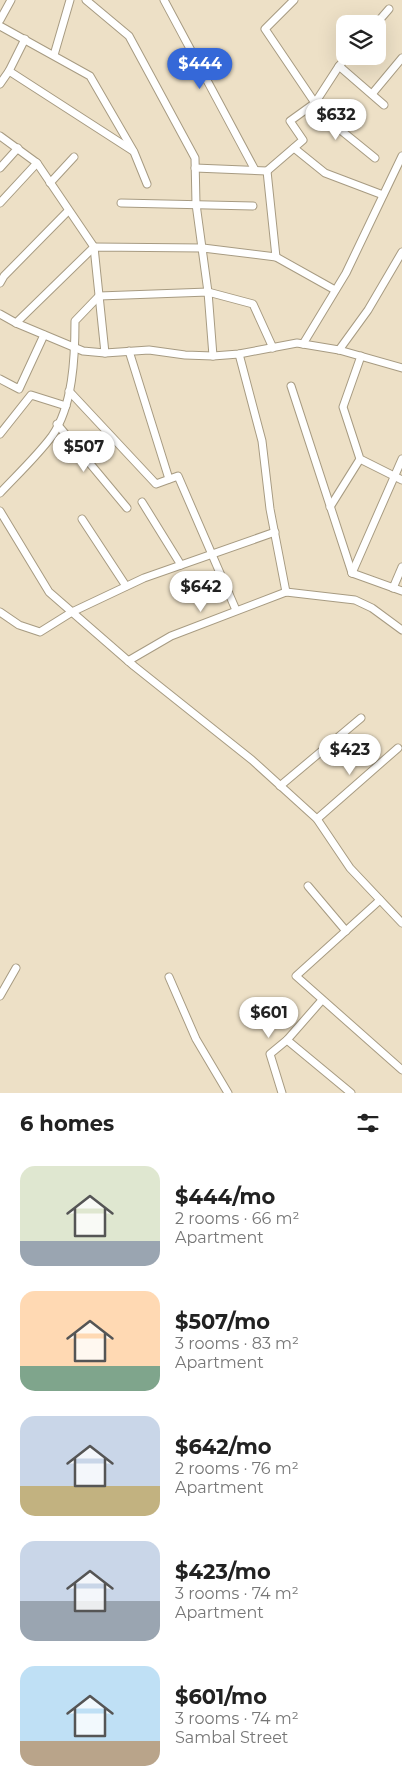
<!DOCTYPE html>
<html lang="en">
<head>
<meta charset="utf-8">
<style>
	:root { --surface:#fff; --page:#f2f2f2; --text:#222; --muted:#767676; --accent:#3568d8 }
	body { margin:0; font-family:Montserrat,sans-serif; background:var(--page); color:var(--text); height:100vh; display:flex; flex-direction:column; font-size:19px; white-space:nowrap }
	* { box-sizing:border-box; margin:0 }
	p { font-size:16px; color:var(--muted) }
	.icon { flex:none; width:28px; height:28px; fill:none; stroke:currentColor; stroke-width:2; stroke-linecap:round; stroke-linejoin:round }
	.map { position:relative; height:1093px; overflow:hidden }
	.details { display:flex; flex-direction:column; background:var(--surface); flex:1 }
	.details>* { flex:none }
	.controls { position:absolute; left:336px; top:15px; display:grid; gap:10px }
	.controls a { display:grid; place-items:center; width:50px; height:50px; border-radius:10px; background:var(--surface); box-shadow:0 5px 20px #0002; font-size:25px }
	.price { position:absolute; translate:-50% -42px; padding:0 11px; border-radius:18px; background:#fff; color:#222; font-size:16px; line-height:32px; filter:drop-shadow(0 1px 2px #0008) }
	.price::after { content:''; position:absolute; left:50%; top:30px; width:15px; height:11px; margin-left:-8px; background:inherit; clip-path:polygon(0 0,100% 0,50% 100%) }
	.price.on { background:var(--accent); color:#fff }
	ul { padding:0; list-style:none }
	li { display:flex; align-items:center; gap:15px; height:125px; padding:0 20px }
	li span { display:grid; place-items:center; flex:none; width:140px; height:100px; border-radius:15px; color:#555 }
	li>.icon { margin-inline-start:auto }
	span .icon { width:60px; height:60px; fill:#fffc; stroke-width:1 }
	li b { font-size:21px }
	h2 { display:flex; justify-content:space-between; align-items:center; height:60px; padding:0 20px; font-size:21px }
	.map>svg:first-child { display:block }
</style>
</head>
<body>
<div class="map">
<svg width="402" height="1093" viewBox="0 0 402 1093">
	<rect width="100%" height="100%" fill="#ede0c6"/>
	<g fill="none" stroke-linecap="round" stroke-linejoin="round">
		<defs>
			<g id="minor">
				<path d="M 86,0 L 129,36 L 195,158 L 196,204 L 208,292 L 213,356"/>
				<path d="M 164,0 L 255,170"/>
				<path d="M 294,0 L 265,29 L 315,103 L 343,132 L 375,158"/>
				<path d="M 0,20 L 11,0"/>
				<path d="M 376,24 L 389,9"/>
				<path d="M 0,26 L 90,76 L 134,152 L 147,184"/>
				<path d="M 54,55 L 70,0"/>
				<path d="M 339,66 L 384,105"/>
				<path d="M 9,71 L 133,151"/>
				<path d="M 0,84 L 9,71 L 25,39"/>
				<path d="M 372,94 L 402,58"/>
				<path d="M 0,136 L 37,163 L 0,203"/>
				<path d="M 294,148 L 325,173 L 383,195"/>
				<path d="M 37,163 L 94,247 L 105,353"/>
				<path d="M 0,168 L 18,148"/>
				<path d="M 195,168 L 267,171 L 303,140 L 290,121 L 315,103 L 339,66 L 348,56"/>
				<path d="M 267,171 L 276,257"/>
				<path d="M 50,183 L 74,157"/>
				<path d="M 121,203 L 253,206"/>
				<path d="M 0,283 L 4,276 L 68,211"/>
				<path d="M 0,314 L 16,323 L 83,351 L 105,353 L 149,350 L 185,355 L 213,356 L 239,354 L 297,343 L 339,350 L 402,368"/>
				<path d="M 16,323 L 94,247 L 203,248 L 276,257 L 335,290"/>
				<path d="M 303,344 L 346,273 L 402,156"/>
				<path d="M 339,350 L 368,310 L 402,252"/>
				<path d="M 129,351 L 169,479"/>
				<path d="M 239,354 L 262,441 L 270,509 L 286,592"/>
				<path d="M 361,356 L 343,407 L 360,459 L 402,480"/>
				<path d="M 0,379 L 19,389 L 44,335"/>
				<path d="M 291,386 L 352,573"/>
				<path d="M 69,391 L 156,484 L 178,476 L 236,610"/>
				<path d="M 57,424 L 127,508"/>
				<path d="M 0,434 L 31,395 L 66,406"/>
				<path d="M 0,493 C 16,476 38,455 52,436 C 73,406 75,357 75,321 L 99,296 L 208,292 L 253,304 L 273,348"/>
				<path d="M 142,502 L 181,565"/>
				<path d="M 330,507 L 360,459"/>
				<path d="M 0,511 L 49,592 L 134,666 L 252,760 L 317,819 L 350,868 L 402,923"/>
				<path d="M 82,519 L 126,586"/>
				<path d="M 352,573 L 402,459"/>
				<path d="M 352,573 L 402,591"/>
				<path d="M 393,588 L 402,567"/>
				<path d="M 0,612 L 19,625 L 40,632 L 72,612 L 144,578 L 275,532"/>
				<path d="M 128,661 L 171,636 L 286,592 L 355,600 L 372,608 L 402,630"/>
				<path d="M 280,786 L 361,718"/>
				<path d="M 317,819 L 398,748"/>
				<path d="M 308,886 L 346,931"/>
				<path d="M 380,900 L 296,976 L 402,1070"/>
				<path d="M 169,977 L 196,1039 L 228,1093"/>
				<path d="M 0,996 L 16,968"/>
				<path d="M 287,1040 L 351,1093"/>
				<path d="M 282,1093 L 270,1054 L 287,1040 L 322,1000"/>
			</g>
		</defs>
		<use href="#minor" stroke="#a79b82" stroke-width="9"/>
		<use href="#minor" stroke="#fff" stroke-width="7"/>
	</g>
</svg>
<div class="controls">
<a><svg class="icon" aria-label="layers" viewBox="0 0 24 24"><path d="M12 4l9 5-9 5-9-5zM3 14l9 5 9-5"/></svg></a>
</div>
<b class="price on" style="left:200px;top:90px">$444</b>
<b class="price" style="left:336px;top:141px">$632</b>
<b class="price" style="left:84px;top:473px">$507</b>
<b class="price" style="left:201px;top:613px">$642</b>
<b class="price" style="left:350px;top:776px">$423</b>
<b class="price" style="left:269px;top:1039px">$601</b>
</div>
<section class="details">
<h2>6 homes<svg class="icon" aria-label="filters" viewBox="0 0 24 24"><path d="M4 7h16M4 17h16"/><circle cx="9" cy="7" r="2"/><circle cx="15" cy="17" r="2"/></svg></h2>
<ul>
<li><span style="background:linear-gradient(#dfe7d0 75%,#9aa5b1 0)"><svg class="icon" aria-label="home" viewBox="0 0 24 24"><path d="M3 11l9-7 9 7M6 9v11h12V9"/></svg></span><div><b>$444/mo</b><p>2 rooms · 66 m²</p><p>Apartment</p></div></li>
<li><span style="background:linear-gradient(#ffd9b3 75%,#7fa58c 0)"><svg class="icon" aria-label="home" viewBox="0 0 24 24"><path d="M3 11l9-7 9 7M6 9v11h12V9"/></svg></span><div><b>$507/mo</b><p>3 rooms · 83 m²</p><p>Apartment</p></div></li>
<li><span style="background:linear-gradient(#c9d6e8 70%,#c2b280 0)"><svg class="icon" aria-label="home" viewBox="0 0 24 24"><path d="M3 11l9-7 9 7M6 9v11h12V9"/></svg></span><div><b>$642/mo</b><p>2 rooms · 76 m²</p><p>Apartment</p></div></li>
<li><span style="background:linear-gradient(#c9d6e8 60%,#9aa5b1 0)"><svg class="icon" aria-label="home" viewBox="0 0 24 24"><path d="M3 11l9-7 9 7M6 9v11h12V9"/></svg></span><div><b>$423/mo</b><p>3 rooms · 74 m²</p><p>Apartment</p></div></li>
<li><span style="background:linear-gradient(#bfe0f5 75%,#b9a48a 0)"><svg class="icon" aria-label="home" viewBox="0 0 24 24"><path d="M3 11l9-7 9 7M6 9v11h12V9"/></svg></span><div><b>$601/mo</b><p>3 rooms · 74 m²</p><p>Sambal Street</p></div></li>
</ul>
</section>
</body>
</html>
